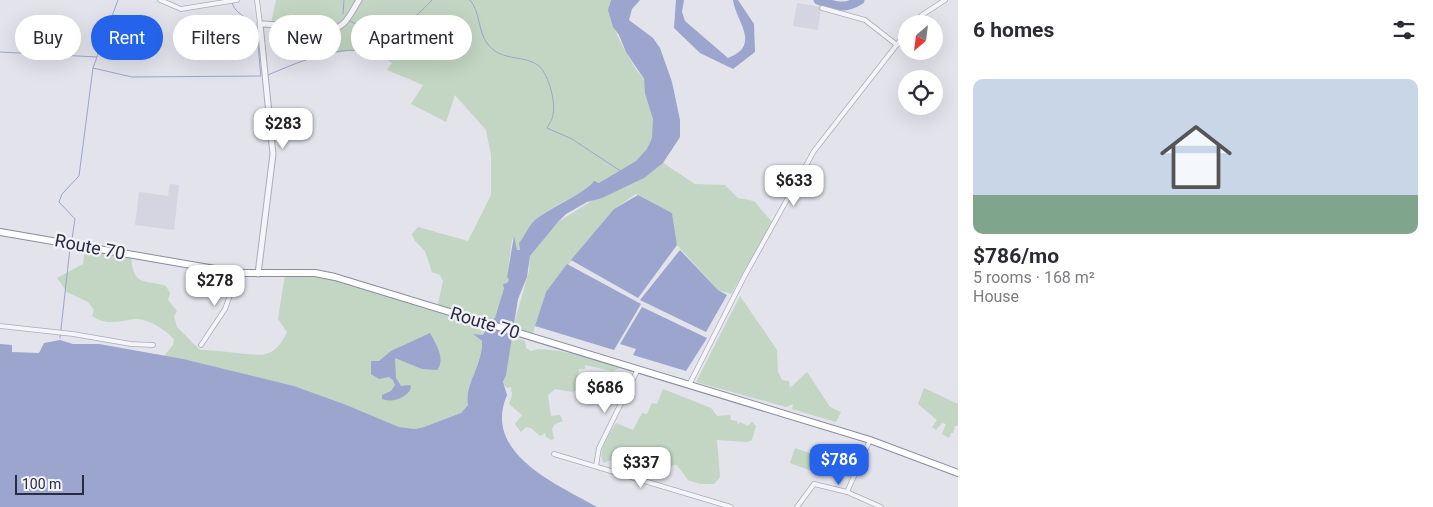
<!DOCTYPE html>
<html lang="en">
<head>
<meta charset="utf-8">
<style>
	:root { --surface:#fff; --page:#f7f7f7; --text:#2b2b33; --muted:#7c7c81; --line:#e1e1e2; --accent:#2563eb }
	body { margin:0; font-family:Roboto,sans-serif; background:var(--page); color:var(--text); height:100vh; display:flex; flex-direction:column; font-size:19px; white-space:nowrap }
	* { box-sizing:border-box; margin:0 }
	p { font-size:16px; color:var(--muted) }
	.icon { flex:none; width:28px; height:28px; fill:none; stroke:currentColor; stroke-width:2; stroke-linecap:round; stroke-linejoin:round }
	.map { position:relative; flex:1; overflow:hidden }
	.panel { display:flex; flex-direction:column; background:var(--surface); width:475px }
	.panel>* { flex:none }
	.top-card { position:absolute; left:15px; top:15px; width:475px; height:45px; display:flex; gap:10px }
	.needle { width:32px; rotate:208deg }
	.controls { position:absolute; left:898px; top:15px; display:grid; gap:10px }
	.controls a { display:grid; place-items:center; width:45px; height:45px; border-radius:50%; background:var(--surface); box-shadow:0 5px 20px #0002; font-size:25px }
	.scale { position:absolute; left:15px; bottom:12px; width:69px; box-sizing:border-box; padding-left:5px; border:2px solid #292b44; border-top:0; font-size:14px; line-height:18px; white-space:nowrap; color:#292b44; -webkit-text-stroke:4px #f2f3f8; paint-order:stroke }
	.price { position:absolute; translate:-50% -42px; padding:0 11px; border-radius:10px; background:#fff; color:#222; font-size:16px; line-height:32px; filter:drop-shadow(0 1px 2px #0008) }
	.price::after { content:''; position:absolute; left:50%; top:30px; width:15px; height:11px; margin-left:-8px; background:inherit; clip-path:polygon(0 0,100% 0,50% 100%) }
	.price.selected { background:var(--accent); color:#fff }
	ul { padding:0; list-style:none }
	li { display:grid; align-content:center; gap:10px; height:265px; padding:0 15px }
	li+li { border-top:1px solid var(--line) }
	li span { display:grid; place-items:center; height:155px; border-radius:10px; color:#555 }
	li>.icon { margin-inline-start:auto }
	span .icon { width:90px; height:90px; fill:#fffc; stroke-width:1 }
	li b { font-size:21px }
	h2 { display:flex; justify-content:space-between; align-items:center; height:60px; padding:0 15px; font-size:21px }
	.chip { padding:0 18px; border-radius:22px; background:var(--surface); box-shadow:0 5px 20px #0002; font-size:18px; line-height:45px }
	.chip.selected { background:var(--accent); color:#fff }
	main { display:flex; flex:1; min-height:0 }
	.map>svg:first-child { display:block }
</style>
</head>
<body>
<main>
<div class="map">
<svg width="958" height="507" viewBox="0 0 958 507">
	<rect width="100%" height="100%" fill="#e2e3eb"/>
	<g fill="#d4d5e0">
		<path d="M 797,3 L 821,7 L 818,30 L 793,26 Z"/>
		<path d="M 170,184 L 179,185 L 174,230 L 135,225 L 139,192 L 168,196 Z"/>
	</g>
	<g fill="#c2d6c3">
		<path d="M 276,0 L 611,0 C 603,16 627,54 636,69 C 638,72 643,78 644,81 C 647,100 658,121 652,140 C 642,174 560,196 534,221 C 527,227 525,237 519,243 L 520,250 L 517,250 L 514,237 L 512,240 L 507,277 L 509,280 L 504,288 L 495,318 L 491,320 L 483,335 L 473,334 L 482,341 C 483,364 464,385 468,405 L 461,413 L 424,427 L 415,429 L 399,427 L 344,404 L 294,386 L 164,356 L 173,345 L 174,339 C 166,330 147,318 135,319 C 118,321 107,326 92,316 L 94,310 L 88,302 L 67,292 L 57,278 L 83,264 L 85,246 L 131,255 C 133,287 143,279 166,286 L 170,293 L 168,300 L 177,311 L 174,316 L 177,327 L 200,350 C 214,349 258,357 266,354 C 277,351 282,342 287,332 L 278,319 L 285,274 L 315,273 L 437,308 L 443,281 L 440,275 L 432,272 L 425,251 L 415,241 L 412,234 L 418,227 L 468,241 L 491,195 L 491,155 L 486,130 L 455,95 L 446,122 L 411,104 L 423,85 L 387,70 L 392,63 L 375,52 L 347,51 L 321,56 L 324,32 L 271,23 Z"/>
		<path d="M 663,163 L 695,184 L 725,185 L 738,198 L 754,201 L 772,222 L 731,294 L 718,290 L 677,245 L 672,213 L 636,194 L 614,209 L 546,292 L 533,333 L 513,328 L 529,271 L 530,256 L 558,222 L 595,199 L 636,182 Z"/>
		<path d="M 740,296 L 777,350 L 778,372 L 782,380 L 789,381 L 790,388 L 807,372 L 830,407 L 841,412 L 836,422 L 792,409 L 793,404 L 786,407 L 696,382 Z"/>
		<path d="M 512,336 L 525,341 L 526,348 L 531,351 C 547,343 604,363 621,368 L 612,371 L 585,365 L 585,369 L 579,369 L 578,375 L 587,378 L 582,389 L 572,392 L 555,389 L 548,395 L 551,416 L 560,415 L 563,421 L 555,424 L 552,429 L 554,439 L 551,440 L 546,437 L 545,433 L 540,436 L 531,428 L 526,427 L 521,432 L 515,424 L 522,415 L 509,404 L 512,395 L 511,387 L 507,388 L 503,384 Z"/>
		<path d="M 924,388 L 958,404 L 958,426 L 955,426 L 953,433 L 951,433 L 949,438 L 942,434 L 946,424 L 942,423 L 936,430 L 932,427 L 937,420 L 918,404 Z"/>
		<path d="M 663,389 L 711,408 L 717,416 L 730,415 L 731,420 L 737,421 L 738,425 L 740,422 L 748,426 L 752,422 L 756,426 L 752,440 L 747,442 L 717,440 L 720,477 L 714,484 L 700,484 L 688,480 L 677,465 L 661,467 L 658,463 L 659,456 L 652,454 L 649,461 L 653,465 L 650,471 L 638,466 L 639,462 C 625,455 616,457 604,463 C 596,452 610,433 616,423 L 633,430 L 642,413 L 647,414 L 652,403 L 657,404 Z"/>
		<path d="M 795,448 L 823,458 L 817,473 L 790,463 Z"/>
		<path d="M 826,458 L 833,458 L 856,467 L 850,477 L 822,467 Z"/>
	</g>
	<g fill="#9ba5cd">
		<path d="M 611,0 L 640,0 L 632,9 L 629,20 L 653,38 L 660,48 L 672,82 L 680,120 L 680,137 L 663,163 L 644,178 L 602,198 L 587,202 L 566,214 L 558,222 L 530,256 L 527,277 L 518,299 L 506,375 L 503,382 L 507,395 C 482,453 556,484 597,507 L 0,507 L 0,344 L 12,345 L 12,352 L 39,353 L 44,343 L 60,340 L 73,344 L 99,344 L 183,359 L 294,386 L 344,404 L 399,427 L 415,429 L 424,427 L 461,413 L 468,405 C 464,385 483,365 482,341 L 473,334 L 483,335 L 491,320 L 495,318 L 504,288 L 503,284 L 507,283 L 509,280 L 507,277 L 514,236 L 517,250 L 520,250 L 519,243 C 525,236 528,226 535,220 C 549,208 586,193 594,181 L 599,183 L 636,161 L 647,149 L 652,138 L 653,119 L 645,93 L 644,79 L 626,52 L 619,35 L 613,27 L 608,10 Z"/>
		<path d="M 676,0 L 684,0 L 682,12 L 685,21 L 728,58 C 762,45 736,22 733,0 L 738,0 L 754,24 L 755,52 L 733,69 L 700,53 L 674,28 Z"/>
		<path d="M 638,195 L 672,213 L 677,245 L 638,298 L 571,260 L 614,209 Z"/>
		<path d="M 680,250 L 718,290 L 727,295 L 706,332 L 640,300 Z"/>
		<path d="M 567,264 L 641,304 L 614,350 L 535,326 L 546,292 Z"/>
		<path d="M 642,307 L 707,338 L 686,371 L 633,355 L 636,349 L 620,344 Z"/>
		<path d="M 430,333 C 436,344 446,359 437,370 L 422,369 L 395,358 L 396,378 L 401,386 L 410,385 L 411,388 C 407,398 392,403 382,399 L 382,395 L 391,391 L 395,385 L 393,380 L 389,377 L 379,379 L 371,374 L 371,361 L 379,361 L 391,351 Z"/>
	</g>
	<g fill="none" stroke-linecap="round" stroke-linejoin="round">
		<g stroke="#9ba5cd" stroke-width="1">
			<path d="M 470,0 C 480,11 478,31 487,43 C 499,61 521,55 536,64 C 548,70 556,102 553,114 C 553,119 549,124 547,128 L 572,139 L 622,172"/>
			<path d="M 343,14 L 344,0"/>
			<path d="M 348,20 C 357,24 370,32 380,33 C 397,35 421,12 432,0"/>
			<path d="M 0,52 L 97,57 L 118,0"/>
			<path d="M 93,68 L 132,77 L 261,76 C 259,64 259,35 253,25 C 247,16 236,15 232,3"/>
			<path d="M 268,75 C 301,61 352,38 386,58 L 398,27"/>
			<path d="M 72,239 L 75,219 L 59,202 L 62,194 L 79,176 L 93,68 L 97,57"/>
			<path d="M 60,338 L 70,248"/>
		</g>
		<path stroke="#9ba5cd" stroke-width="9" d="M 818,0 C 834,6 845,10 860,0"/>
		<defs>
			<g id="minor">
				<path d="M 160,0 L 181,9 L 237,0"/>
				<path d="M 257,0 L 260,24"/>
				<path d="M 822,8 L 865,20 L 897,45"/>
				<path d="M 914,24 L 922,15 L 945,0"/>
				<path d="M 0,326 L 73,334 L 131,344 L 153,345"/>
				<path d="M 201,345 L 225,309 L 238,273"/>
				<path d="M 689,385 L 744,277 L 814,151 L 906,33"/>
				<path d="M 870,440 L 847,492 L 881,507"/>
				<path d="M 554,454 L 731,507"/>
				<path d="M 596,466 L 599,448 L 638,369"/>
				<path d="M 797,507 L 814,484 L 847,492"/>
			</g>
			<path id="tertiary" d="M 258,274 L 273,154 L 260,24 C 283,22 327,41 344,23 C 350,17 354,8 359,0"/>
			<path id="trunk" d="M 0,232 L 238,273 L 315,273 L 335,277 L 870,440 L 958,473"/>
		</defs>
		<use href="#minor" stroke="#aaacb9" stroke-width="5.5"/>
		<use href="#tertiary" stroke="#aaacb9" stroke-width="7"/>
		<use href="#trunk" stroke="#888ba3" stroke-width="8"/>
		<use href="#minor" stroke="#f5f5f9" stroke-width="4"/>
		<use href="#tertiary" stroke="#f5f5f9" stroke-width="5"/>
		<use href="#trunk" stroke="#fff" stroke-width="6"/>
	</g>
	<g text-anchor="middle" stroke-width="4.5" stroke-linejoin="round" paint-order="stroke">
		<g font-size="18" fill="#292b44" stroke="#f2f3f8">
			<text transform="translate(90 247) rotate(11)" y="6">Route 70</text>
			<text transform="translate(485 323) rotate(17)" y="6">Route 70</text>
		</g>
	</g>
</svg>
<div class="controls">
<a><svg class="needle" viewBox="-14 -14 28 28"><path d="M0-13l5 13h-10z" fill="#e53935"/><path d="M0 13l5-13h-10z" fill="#7c7c81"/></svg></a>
<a><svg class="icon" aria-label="locate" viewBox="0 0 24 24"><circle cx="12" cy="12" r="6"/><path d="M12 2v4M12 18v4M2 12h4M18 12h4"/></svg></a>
</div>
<div class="scale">100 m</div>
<b class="price" style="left:283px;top:150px">$283</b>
<b class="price" style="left:794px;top:207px">$633</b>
<b class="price" style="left:215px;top:307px">$278</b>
<b class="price" style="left:605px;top:414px">$686</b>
<b class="price selected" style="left:839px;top:486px">$786</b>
<b class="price" style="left:641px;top:489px">$337</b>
<div class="top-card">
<a class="chip">Buy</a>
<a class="chip selected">Rent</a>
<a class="chip">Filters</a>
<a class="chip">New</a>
<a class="chip">Apartment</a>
</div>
</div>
<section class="panel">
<h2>6 homes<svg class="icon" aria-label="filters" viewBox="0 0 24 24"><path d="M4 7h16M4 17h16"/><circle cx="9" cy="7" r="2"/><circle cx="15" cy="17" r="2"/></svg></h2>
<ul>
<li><span style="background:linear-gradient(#c9d6e8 75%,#7fa58c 0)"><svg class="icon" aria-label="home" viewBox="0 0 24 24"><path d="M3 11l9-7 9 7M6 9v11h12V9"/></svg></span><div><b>$786/mo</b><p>5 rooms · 168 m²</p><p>House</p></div></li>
</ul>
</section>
</main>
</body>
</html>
